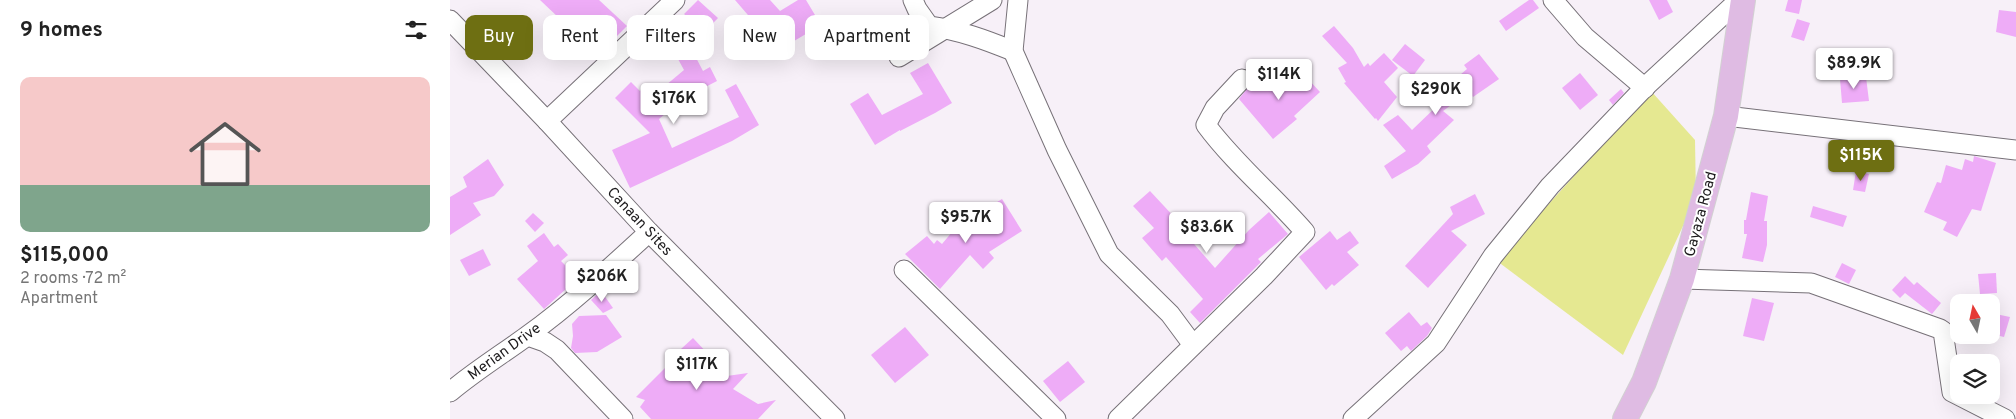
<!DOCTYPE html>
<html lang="en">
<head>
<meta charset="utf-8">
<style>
	:root { --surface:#fff; --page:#f2f2f2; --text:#222; --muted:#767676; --line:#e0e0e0; --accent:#6e6f12 }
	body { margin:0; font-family:Overpass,sans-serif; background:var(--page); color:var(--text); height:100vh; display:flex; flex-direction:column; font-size:19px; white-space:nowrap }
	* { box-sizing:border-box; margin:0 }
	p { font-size:16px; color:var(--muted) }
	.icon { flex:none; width:28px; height:28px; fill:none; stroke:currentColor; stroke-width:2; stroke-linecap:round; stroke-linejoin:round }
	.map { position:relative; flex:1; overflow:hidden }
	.details { display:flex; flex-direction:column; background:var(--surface); width:450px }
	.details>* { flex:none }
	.guide { position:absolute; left:15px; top:15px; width:475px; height:45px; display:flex; gap:10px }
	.needle { width:32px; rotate:351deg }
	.buttons { position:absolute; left:1500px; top:294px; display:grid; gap:10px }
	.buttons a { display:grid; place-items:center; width:50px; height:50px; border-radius:10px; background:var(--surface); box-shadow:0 5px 20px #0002; font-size:25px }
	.price { position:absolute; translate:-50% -42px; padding:0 11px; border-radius:5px; background:#fff; color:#222; font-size:16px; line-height:32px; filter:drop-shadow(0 1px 2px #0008) }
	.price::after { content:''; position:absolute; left:50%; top:30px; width:15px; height:11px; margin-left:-8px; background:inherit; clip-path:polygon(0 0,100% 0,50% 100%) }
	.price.active { background:var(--accent); color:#fff }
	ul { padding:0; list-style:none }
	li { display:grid; align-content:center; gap:10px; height:265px; padding:0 20px }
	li+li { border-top:1px solid var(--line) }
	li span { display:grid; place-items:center; height:155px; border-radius:10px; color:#555 }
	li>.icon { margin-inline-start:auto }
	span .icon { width:90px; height:90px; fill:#fffc; stroke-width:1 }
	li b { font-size:21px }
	h2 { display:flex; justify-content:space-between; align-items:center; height:60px; padding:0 20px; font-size:21px }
	.tag { padding:0 18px; border-radius:10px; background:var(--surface); box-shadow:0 5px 20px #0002; font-size:18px; line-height:45px }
	.tag.active { background:var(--accent); color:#fff }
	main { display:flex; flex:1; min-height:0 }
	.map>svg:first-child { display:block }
</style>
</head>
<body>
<main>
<section class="details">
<h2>9 homes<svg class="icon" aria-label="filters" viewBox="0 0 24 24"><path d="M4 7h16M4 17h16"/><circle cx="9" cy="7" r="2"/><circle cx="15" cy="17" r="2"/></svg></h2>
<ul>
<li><span style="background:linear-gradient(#f6c9c9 70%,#7fa58c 0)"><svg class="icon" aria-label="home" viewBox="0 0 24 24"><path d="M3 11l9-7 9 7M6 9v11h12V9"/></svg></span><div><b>$115,000</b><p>2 rooms · 72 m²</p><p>Apartment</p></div></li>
</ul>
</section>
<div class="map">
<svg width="1566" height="419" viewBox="0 0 1566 419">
	<rect width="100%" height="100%" fill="#f7f0f8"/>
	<path fill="#e5e891" d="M 1201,91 L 1245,140 L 1246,198 L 1173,355 L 1047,261 Z"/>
	<g fill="#eeacf7">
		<path d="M 90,0 L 149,0 L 177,26 L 146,57 L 121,34 L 116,40 L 101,26 L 109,18 Z"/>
		<path d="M 248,0 L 268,18 L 244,43 L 230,30 L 240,19 L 234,14 Z"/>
		<path d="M 285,0 L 320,0 L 330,11 L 348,0 L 356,0 L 371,25 L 329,50 L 308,18 L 304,22 Z"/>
		<path d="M 1079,0 L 1083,0 L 1089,8 L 1056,31 L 1049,21 Z"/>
		<path d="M 1199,0 L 1217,0 L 1223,12 L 1209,20 Z"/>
		<path d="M 1338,0 L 1352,0 L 1349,14 L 1335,11 Z"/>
		<path d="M 1549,10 L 1566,12 L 1566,37 L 1546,32 Z"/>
		<path d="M 1347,19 L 1360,23 L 1354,41 L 1341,37 Z"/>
		<path d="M 884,26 L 903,48 L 914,67 L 918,63 L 920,66 L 934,53 L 948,68 L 934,82 L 947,97 L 928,121 L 926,118 L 925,119 L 894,83 L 896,82 L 888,68 L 897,63 L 872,36 Z"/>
		<path d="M 955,44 L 975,60 L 963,76 L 942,60 Z"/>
		<path d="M 243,52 L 253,71 L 260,67 L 267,81 L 234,98 L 209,119 L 222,148 L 289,117 L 275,90 L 286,84 L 309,125 L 282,141 L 180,188 L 162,150 L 200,133 L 165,98 L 181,82 L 190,91 L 194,87 L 203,96 L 234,70 L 228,59 Z"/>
		<path d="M 1029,54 L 1049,79 L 1023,97 L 1019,92 L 993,111 L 1004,120 L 977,146 L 981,152 L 968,164 L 942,179 L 934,166 L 956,151 L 933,125 L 948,115 L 962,130 L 987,106 L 989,108 L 979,93 L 993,83 L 996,87 L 1017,69 L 1014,65 Z"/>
		<path d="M 478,63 L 502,103 L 485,113 L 450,131 L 450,130 L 425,145 L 400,104 L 418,93 L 432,115 L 473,94 L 460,73 Z"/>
		<path d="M 845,65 L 870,92 L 844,116 L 847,119 L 823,139 L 789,99 L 805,78 L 817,89 Z"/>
		<path d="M 1130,73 L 1148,95 L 1130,110 L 1112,88 Z"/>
		<path d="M 1416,77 L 1419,101 L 1392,103 L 1390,79 Z"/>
		<path d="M 1171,89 L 1174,93 L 1163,105 L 1159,100 Z"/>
		<path d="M 1524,156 L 1546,163 L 1531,211 L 1522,209 L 1507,237 L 1493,230 L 1497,222 L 1474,212 L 1487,182 L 1491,183 L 1496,165 L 1512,170 L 1515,159 L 1523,162 Z"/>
		<path d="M 38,159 L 54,185 L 44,196 L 23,203 L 31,215 L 0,235 L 0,197 L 17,187 L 13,177 Z"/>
		<path d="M 1406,171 L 1419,174 L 1415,192 L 1403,190 Z"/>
		<path d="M 700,191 L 741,235 L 738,237 L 765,268 L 799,230 L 819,212 L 838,234 L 808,259 L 811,262 L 750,323 L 740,312 L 753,299 L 716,257 L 712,261 L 692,238 L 704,228 L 683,206 Z"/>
		<path d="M 1301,192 L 1318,196 L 1314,221 L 1317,221 L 1317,245 L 1313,262 L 1292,258 L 1297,234 L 1294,234 L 1294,220 L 1296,220 Z"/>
		<path d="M 1025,194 L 1035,214 L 1001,231 L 1017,245 L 978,288 L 955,266 L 1003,214 L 1000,207 Z"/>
		<path d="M 552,199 L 572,231 L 539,252 L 544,258 L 533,269 L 520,255 L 490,289 L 455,254 L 477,236 L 484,244 L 487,240 L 492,244 L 513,219 L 516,221 Z"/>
		<path d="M 1363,206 L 1397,216 L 1393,227 L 1360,217 Z"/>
		<path d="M 83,213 L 94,223 L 85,232 L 75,221 Z"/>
		<path d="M 880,231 L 887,240 L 900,231 L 909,243 L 897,252 L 909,265 L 884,286 L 882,284 L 876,290 L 849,257 Z"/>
		<path d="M 94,233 L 104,247 L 108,244 L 118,255 L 111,261 L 128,278 L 94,309 L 67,279 L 88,261 L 77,246 Z"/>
		<path d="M 33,249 L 41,265 L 19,276 L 10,260 Z"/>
		<path d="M 1392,263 L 1406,270 L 1399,284 L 1385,277 Z"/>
		<path d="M 1546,273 L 1547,293 L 1530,294 L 1528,274 Z"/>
		<path d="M 1455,276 L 1464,285 L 1467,282 L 1491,303 L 1482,314 L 1455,293 L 1450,298 L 1442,290 Z"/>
		<path d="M 151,291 L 163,308 L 153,313 L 141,300 Z"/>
		<path d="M 1302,298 L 1324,303 L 1314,341 L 1293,336 Z"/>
		<path d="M 959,312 L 971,326 L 977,322 L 982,328 L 977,336 L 961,351 L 957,346 L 951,351 L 935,333 Z"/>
		<path d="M 1541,313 L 1560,317 L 1554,337 L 1541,334 Z"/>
		<path d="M 156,315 L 172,337 L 147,352 L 125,353 L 121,348 L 123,336 L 122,324 L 129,316 Z"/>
		<path d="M 455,327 L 479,355 L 445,383 L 421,355 Z"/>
		<path d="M 243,338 L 259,355 L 256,357 L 277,376 L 298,373 L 283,389 L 308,404 L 326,400 L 308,419 L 201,419 L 190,407 L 195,400 L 186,397 L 221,362 L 219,360 Z"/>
		<path d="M 618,361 L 635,382 L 610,402 L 593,381 Z"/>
	</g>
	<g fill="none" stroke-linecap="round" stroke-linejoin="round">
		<defs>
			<g id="minor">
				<path d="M 463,0 L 467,9 L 479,26 C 509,30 536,40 563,51"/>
				<path d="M 568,0 L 563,51 L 607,150 L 659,254 L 720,314 L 743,345"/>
				<path d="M 1103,0 L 1135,37 L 1195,88"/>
				<path d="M 0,20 L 97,121 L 199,232 L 385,419"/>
				<path d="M 449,57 L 542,0"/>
				<path d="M 1276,116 L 1566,150"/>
				<path d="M 97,121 L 225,0"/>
				<path d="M 454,270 L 606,419"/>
				<path d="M 1232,279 L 1361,283 L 1490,329 L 1493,331 L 1502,392 L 1555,419"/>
				<path d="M 78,336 L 95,342 L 107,350 L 173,419"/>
				<path d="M 0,392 C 25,371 51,355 77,336 C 120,305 160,268 199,232"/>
				<path d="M 668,419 L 814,276 L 855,232 C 823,195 785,164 756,125 L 765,108 L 792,79"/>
				<path d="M 903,419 L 986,343 L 1043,256 L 1100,186 L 1196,86 L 1289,0"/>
			</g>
			<path id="major" d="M 1175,419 L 1194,382 L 1232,279 L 1276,116 L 1293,0"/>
		</defs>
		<use href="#minor" stroke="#777178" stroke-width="21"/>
		<use href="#major" stroke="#d2d1d2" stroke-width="26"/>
		<use href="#minor" stroke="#fff" stroke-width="19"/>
		<use href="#major" stroke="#dfbbe3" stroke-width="24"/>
	</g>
	<g text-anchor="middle" stroke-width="4" stroke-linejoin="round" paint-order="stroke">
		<g font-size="15" fill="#1c1a1c" stroke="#fff">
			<text transform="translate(1250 214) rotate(-75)" y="5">Gayaza Road</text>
			<text transform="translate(190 221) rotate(47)" y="5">Canaan Sites</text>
			<text transform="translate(54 351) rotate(-36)" y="5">Merian Drive</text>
		</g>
	</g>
</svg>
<div class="buttons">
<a><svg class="needle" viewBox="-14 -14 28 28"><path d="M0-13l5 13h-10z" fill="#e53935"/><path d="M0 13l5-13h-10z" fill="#767676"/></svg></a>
<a><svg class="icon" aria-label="layers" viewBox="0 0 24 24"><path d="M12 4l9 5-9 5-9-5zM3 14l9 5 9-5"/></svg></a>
</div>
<b class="price" style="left:1404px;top:90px">$89.9K</b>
<b class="price" style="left:829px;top:101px">$114K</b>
<b class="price" style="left:986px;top:116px">$290K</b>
<b class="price" style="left:224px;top:125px">$176K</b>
<b class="price active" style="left:1411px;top:182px">$115K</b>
<b class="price" style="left:516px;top:244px">$95.7K</b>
<b class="price" style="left:757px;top:254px">$83.6K</b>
<b class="price" style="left:152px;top:303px">$206K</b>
<b class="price" style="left:247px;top:391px">$117K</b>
<div class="guide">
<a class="tag active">Buy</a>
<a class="tag">Rent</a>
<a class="tag">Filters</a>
<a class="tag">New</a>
<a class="tag">Apartment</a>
</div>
</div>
</main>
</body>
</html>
